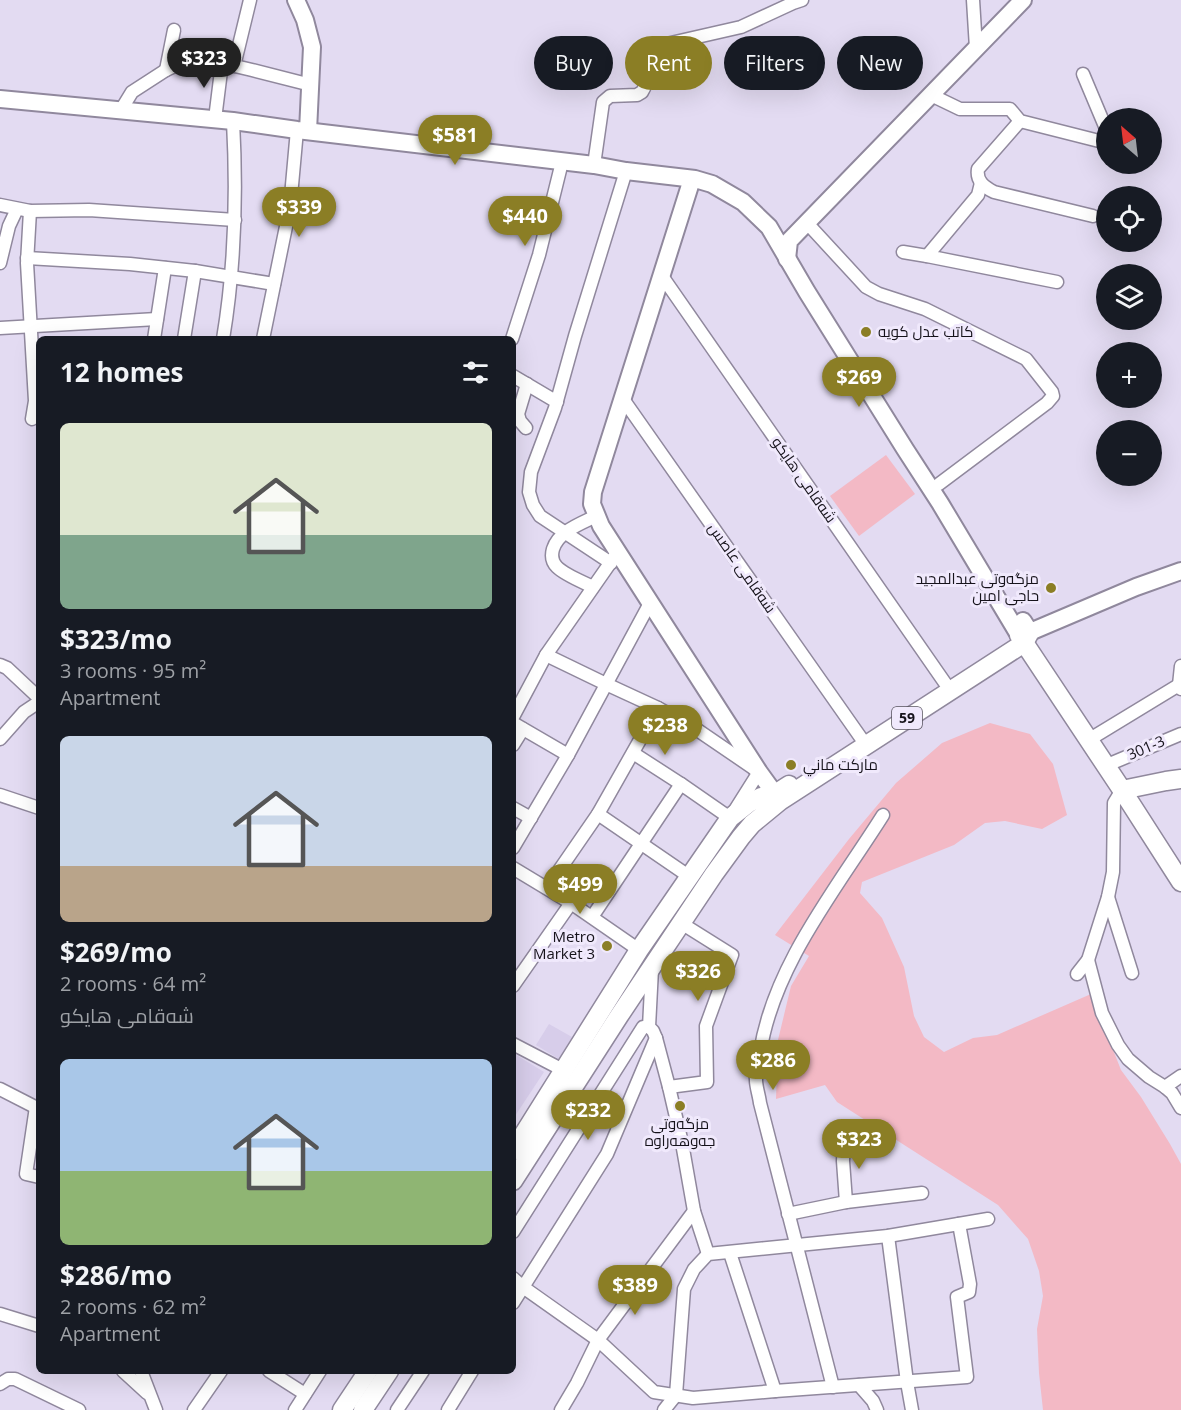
<!DOCTYPE html>
<html lang="en">
<head>
<meta charset="utf-8">
<style>
	:root { --surface:#171b24; --page:#242831; --text:#f1f3f6; --muted:#9ea1a6; --accent:#8b7e25 }
	body { margin:0; font-family:"Open Sans",Cairo,sans-serif; background:var(--page); color:var(--text); height:100vh; display:flex; flex-direction:column; font-size:22px; white-space:nowrap }
	* { box-sizing:border-box; margin:0 }
	p { font-size:20px; color:var(--muted) }
	.icon { flex:none; width:33px; height:33px; fill:none; stroke:currentColor; stroke-width:2; stroke-linecap:round; stroke-linejoin:round }
	.map { position:relative; flex:1; overflow:hidden }
	.sheet { position:absolute; left:36px; top:336px; width:480px; height:1038px; display:flex; flex-direction:column; background:var(--surface); border-radius:9px; box-shadow:0 6px 24px #0002 }
	.sheet>* { flex:none }
	.hud { position:absolute; left:534px; top:36px; width:556px; height:54px; display:flex; gap:12px }
	.needle { width:39px; rotate:332deg }
	.controls { position:absolute; left:1096px; top:108px; display:grid; gap:12px }
	.controls a { display:grid; place-items:center; width:66px; height:66px; border-radius:50%; background:var(--surface); box-shadow:0 6px 24px #0002; font-size:30px }
	.price { position:absolute; translate:-50% -51px; padding:0 14px; border-radius:21px; background:var(--accent); color:#fff; font-size:20px; line-height:39px; filter:drop-shadow(0 2px 3px #0008) }
	.price::after { content:''; position:absolute; left:50%; top:36px; width:18px; height:14px; margin-left:-9px; background:inherit; clip-path:polygon(0 0,100% 0,50% 100%) }
	.price.active { background:#222; color:#fff }
	ul { padding:0; list-style:none }
	li { display:grid; align-content:center; gap:12px; height:318px; padding:0 24px }
	li span { display:grid; place-items:center; height:186px; border-radius:9px; color:#555 }
	li>.icon { margin-inline-start:auto }
	span .icon { width:108px; height:108px; fill:#fffc; stroke-width:1 }
	li b { font-size:26px }
	h2 { display:flex; justify-content:space-between; align-items:center; height:72px; padding:0 24px; font-size:26px }
	.pill { padding:0 21px; border-radius:27px; background:var(--surface); box-shadow:0 6px 24px #0002; font-size:21px; line-height:54px }
	.pill.active { background:var(--accent); color:#fff }
	.map>svg:first-child { display:block }
</style>
</head>
<body>
<div class="map">
<svg width="1181" height="1410" viewBox="0 0 1181 1410">
	<rect width="100%" height="100%" fill="#e3dbf2"/>
	<g fill="#d7cdea">
		<path d="M 549,1024 L 572,1037 L 559,1059 L 536,1045 Z"/>
		<path d="M 513,1053 L 544,1072 L 513,1119 Z"/>
	</g>
	<g fill="#f3b9c5">
		<path d="M 886,455 L 915,494 L 859,536 L 830,496 Z"/>
		<path d="M 990,723 L 1030,734 L 1053,764 L 1067,815 L 1042,829 L 1005,821 L 985,823 L 954,845 L 862,882 L 860,893 L 882,918 L 904,967 L 914,1016 L 924,1037 L 944,1052 L 973,1038 L 997,1035 L 1091,994 L 1121,1070 L 1141,1097 L 1170,1144 L 1181,1164 L 1181,1410 L 1043,1410 L 1039,1373 L 1037,1329 L 1043,1296 L 1039,1271 L 1028,1239 L 998,1205 L 837,1102 L 825,1085 L 776,1099 L 778,1040 L 791,986 L 809,956 L 775,935 L 849,839 L 896,783 L 942,743 Z"/>
	</g>
	<g fill="none" stroke-linecap="round" stroke-linejoin="round">
		<defs>
			<g id="street">
				<path d="M 973,0 L 976,48"/>
				<path d="M 234,66 L 250,0"/>
				<path d="M 166,70 L 174,30"/>
				<path d="M 1083,74 L 1107,131"/>
				<path d="M 931,95 L 960,109 L 1010,109 L 1020,121 L 1107,143"/>
				<path d="M 121,110 L 132,92 L 166,70 L 181,63 L 197,60 L 214,61 L 252,70 L 311,85"/>
				<path d="M 215,119 L 222,63"/>
				<path d="M 1020,121 L 978,169 C 976,181 984,187 994,192 L 1093,216"/>
				<path d="M 594,165 L 603,102 L 610,96 L 637,95 L 642,92 C 644,89 645,86 646,83 C 650,65 640,54 662,45 L 741,27 L 793,3 L 802,0"/>
				<path d="M 981,183 L 978,195 L 927,256 L 1057,282"/>
				<path d="M 0,205 L 30,211 L 89,210 L 235,220"/>
				<path d="M 30,211 L 27,263 L 35,401 L 32,419"/>
				<path d="M 807,223 L 866,287 L 879,294 L 925,309 L 1026,359 L 1052,392 L 1053,396 L 1047,403 L 939,484"/>
				<path d="M 903,252 L 927,256"/>
				<path d="M 27,258 L 130,264 L 195,271 L 274,284"/>
				<path d="M 0,263 L 9,226 L 17,209"/>
				<path d="M 662,276 L 945,683"/>
				<path d="M 0,328 L 157,319"/>
				<path d="M 154,339 L 165,268"/>
				<path d="M 184,339 L 195,271"/>
				<path d="M 223,339 C 235,267 237,194 233,121"/>
				<path d="M 263,339 L 290,207 L 297,130"/>
				<path d="M 512,339 L 539,255 L 562,162"/>
				<path d="M 513,376 L 557,402"/>
				<path d="M 623,399 L 861,738"/>
				<path d="M 526,428 L 520,421 L 518,414 L 527,384"/>
				<path d="M 615,556 L 546,655 L 606,684 L 658,708"/>
				<path d="M 611,563 L 540,516 L 533,505 L 529,492 L 531,472 L 555,408 L 575,336 L 626,171"/>
				<path d="M 593,587 C 583,582 565,575 557,567 C 552,562 551,556 553,549 C 559,531 580,524 596,516"/>
				<path d="M 0,665 L 7,668 L 39,698"/>
				<path d="M 1181,666 L 1179,685 L 1181,689"/>
				<path d="M 513,717 L 546,655"/>
				<path d="M 513,723 L 568,755"/>
				<path d="M 1095,736 L 1179,685"/>
				<path d="M 0,739 L 24,712 L 39,702"/>
				<path d="M 513,745 L 523,729"/>
				<path d="M 633,753 L 681,784"/>
				<path d="M 1112,763 L 1181,734"/>
				<path d="M 0,795 L 39,808"/>
				<path d="M 513,808 L 531,818"/>
				<path d="M 598,814 L 690,877"/>
				<path d="M 513,848 L 568,755 L 650,603"/>
				<path d="M 513,868 L 571,903 L 513,986"/>
				<path d="M 547,888 L 598,814 L 658,708 L 696,729 L 759,772 L 730,818 L 681,784 L 592,917"/>
				<path d="M 1108,897 L 1132,973"/>
				<path d="M 571,903 L 639,950"/>
				<path d="M 1088,960 L 1102,1013 L 1118,1045 L 1128,1059 L 1149,1077 L 1165,1087 L 1172,1093 L 1181,1108"/>
				<path d="M 652,969 L 649,1027 L 653,1031 L 656,1038 L 669,1087 L 682,1143 L 694,1211 L 708,1254"/>
				<path d="M 1077,974 L 1088,960 L 1108,897 L 1113,872 L 1114,803 L 1122,790"/>
				<path d="M 513,1044 L 563,1070"/>
				<path d="M 669,1087 L 707,1082 L 706,1026 L 732,955 L 681,923"/>
				<path d="M 1165,1087 L 1181,1076"/>
				<path d="M 0,1089 L 39,1109"/>
				<path d="M 36,1107 L 26,1174 L 39,1177"/>
				<path d="M 844,1140 L 843,1161 L 846,1202"/>
				<path d="M 788,1214 L 846,1202 L 922,1193"/>
				<path d="M 513,1232 L 643,1027 L 649,1027"/>
				<path d="M 888,1236 L 907,1382 L 912,1410"/>
				<path d="M 730,1253 L 775,1391"/>
				<path d="M 513,1278 L 523,1287 L 598,1340 L 654,1392 L 693,1398 L 775,1391 L 967,1377 L 957,1297 L 969,1292 L 970,1284 L 959,1224"/>
				<path d="M 513,1303 L 607,1154 L 656,1038"/>
				<path d="M 0,1314 L 39,1326"/>
				<path d="M 123,1371 L 147,1393"/>
				<path d="M 141,1371 L 156,1410"/>
				<path d="M 269,1371 L 305,1394"/>
				<path d="M 0,1384 L 8,1379 L 15,1379 L 79,1410"/>
				<path d="M 859,1385 L 873,1401 L 877,1410"/>
				<path d="M 833,1387 L 760,1103 C 759,1095 756,1087 756,1080 C 755,1071 758,1061 760,1053 C 773,966 837,888 883,815"/>
				<path d="M 194,1410 L 221,1371"/>
				<path d="M 295,1410 L 320,1371"/>
				<path d="M 397,1410 L 423,1371"/>
				<path d="M 448,1410 L 472,1371"/>
				<path d="M 561,1410 L 577,1383 L 598,1340 L 694,1211"/>
				<path d="M 664,1410 L 676,1395 L 684,1289 L 694,1269 L 708,1254 L 888,1236 L 988,1219"/>
			</g>
			<g id="secondary">
				<path d="M 296,0 L 305,20 L 312,47 L 308,131"/>
				<path d="M 0,99 L 233,121 L 297,130 L 594,165 L 626,171 L 695,179 L 712,184 L 743,202 L 769,227 L 807,292 L 905,449 L 940,503 L 1019,635"/>
				<path d="M 692,179 L 593,492 L 592,504 L 601,526 L 759,772 L 780,801"/>
				<path d="M 787,259 L 789,241 L 1023,0"/>
				<path d="M 1023,621 L 1030,632 L 1136,587 L 1181,571"/>
			</g>
			<g id="primary">
				<path d="M 1019,635 L 1122,790 L 1181,882"/>
				<path d="M 1122,790 L 1166,781 L 1181,779"/>
				<path d="M 513,1151 L 639,950 L 723,828 L 730,818 L 749,803 L 761,797 L 775,794 L 789,785"/>
				<path d="M 513,1181 L 619,1016 L 714,874 L 741,837 L 752,824 L 780,801 L 1024,643 L 1030,632"/>
				<path d="M 342,1410 L 368,1371"/>
				<path d="M 363,1410 L 389,1371"/>
			</g>
		</defs>
		<use href="#street" stroke="#90889d" stroke-width="15"/>
		<use href="#secondary" stroke="#90889d" stroke-width="20"/>
		<use href="#primary" stroke="#90889d" stroke-width="21"/>
		<use href="#street" stroke="#fff" stroke-width="12"/>
		<use href="#secondary" stroke="#fff" stroke-width="16"/>
		<use href="#primary" stroke="#fff" stroke-width="18"/>
	</g>
	<g fill="#8b7e25" stroke="#f0e9fc" stroke-width="2">
		<circle cx="866" cy="332" r="6"/>
		<circle cx="1051" cy="588" r="6"/>
		<circle cx="791" cy="765" r="6"/>
		<circle cx="607" cy="946" r="6"/>
		<circle cx="680" cy="1106" r="6"/>
	</g>
	<g text-anchor="middle" stroke-width="6" stroke-linejoin="round" paint-order="stroke">
		<rect fill="#f0e9fc" stroke="#57535e" stroke-width="1.5" x="892" y="707" width="30" height="22" rx="4.5"/>
		<g font-size="14" font-weight="bold" fill="#16131b">
			<text x="907" y="723">59</text>
		</g>
		<g font-size="15" fill="#16131b" stroke="#f0e9fc" text-anchor="start">
			<text x="878" y="337">كاتب عدل كويه</text>
			<text x="1039" y="584" text-anchor="end">مزگه‌وتی عبدالمجید<tspan x="1039" dy="17">حاجی امین</tspan></text>
			<text x="803" y="770">مارکت ماني</text>
			<text x="595" y="942" text-anchor="end">Metro<tspan x="595" dy="17">Market 3</tspan></text>
			<text x="680" y="1129" text-anchor="middle">مزگه‌وتی<tspan x="680" dy="17">جه‌وهه‌راوه</tspan></text>
		</g>
		<g font-size="15" fill="#16131b" stroke="#f0e9fc">
			<text transform="translate(804 480) rotate(55)" y="5">شه‌قامی هایكو</text>
			<text transform="translate(742 568) rotate(55)" y="5">شه‌قامی عاصس</text>
			<text transform="translate(1146 748) rotate(-23)" y="5">301-3</text>
		</g>
	</g>
</svg>
<div class="controls">
<a><svg class="needle" viewBox="-14 -14 28 28"><path d="M0-13l5 13h-10z" fill="#e53935"/><path d="M0 13l5-13h-10z" fill="#9ea1a6"/></svg></a>
<a><svg class="icon" aria-label="locate" viewBox="0 0 24 24"><circle cx="12" cy="12" r="6"/><path d="M12 2v4M12 18v4M2 12h4M18 12h4"/></svg></a>
<a><svg class="icon" aria-label="layers" viewBox="0 0 24 24"><path d="M12 4l9 5-9 5-9-5zM3 14l9 5 9-5"/></svg></a>
<a>+</a>
<a>−</a>
</div>
<b class="price active" style="left:204px;top:89px">$323</b>
<b class="price" style="left:455px;top:166px">$581</b>
<b class="price" style="left:299px;top:238px">$339</b>
<b class="price" style="left:525px;top:247px">$440</b>
<b class="price" style="left:859px;top:408px">$269</b>
<b class="price" style="left:665px;top:756px">$238</b>
<b class="price" style="left:580px;top:915px">$499</b>
<b class="price" style="left:698px;top:1002px">$326</b>
<b class="price" style="left:773px;top:1091px">$286</b>
<b class="price" style="left:588px;top:1141px">$232</b>
<b class="price" style="left:859px;top:1170px">$323</b>
<b class="price" style="left:635px;top:1316px">$389</b>
<div class="hud">
<a class="pill">Buy</a>
<a class="pill active">Rent</a>
<a class="pill">Filters</a>
<a class="pill">New</a>
</div>
<section class="sheet">
<h2>12 homes<svg class="icon" aria-label="filters" viewBox="0 0 24 24"><path d="M4 7h16M4 17h16"/><circle cx="9" cy="7" r="2"/><circle cx="15" cy="17" r="2"/></svg></h2>
<ul>
<li><span style="background:linear-gradient(#dfe7d0 60%,#7fa58c 0)"><svg class="icon" aria-label="home" viewBox="0 0 24 24"><path d="M3 11l9-7 9 7M6 9v11h12V9"/></svg></span><div><b>$323/mo</b><p>3 rooms · 95 m²</p><p>Apartment</p></div></li>
<li><span style="background:linear-gradient(#c9d6e8 70%,#b9a48a 0)"><svg class="icon" aria-label="home" viewBox="0 0 24 24"><path d="M3 11l9-7 9 7M6 9v11h12V9"/></svg></span><div><b>$269/mo</b><p>2 rooms · 64 m²</p><p>شه‌قامی هایكو</p></div></li>
<li><span style="background:linear-gradient(#a9c7e8 60%,#8fb573 0)"><svg class="icon" aria-label="home" viewBox="0 0 24 24"><path d="M3 11l9-7 9 7M6 9v11h12V9"/></svg></span><div><b>$286/mo</b><p>2 rooms · 62 m²</p><p>Apartment</p></div></li>
</ul>
</section>
</div>
</body>
</html>
